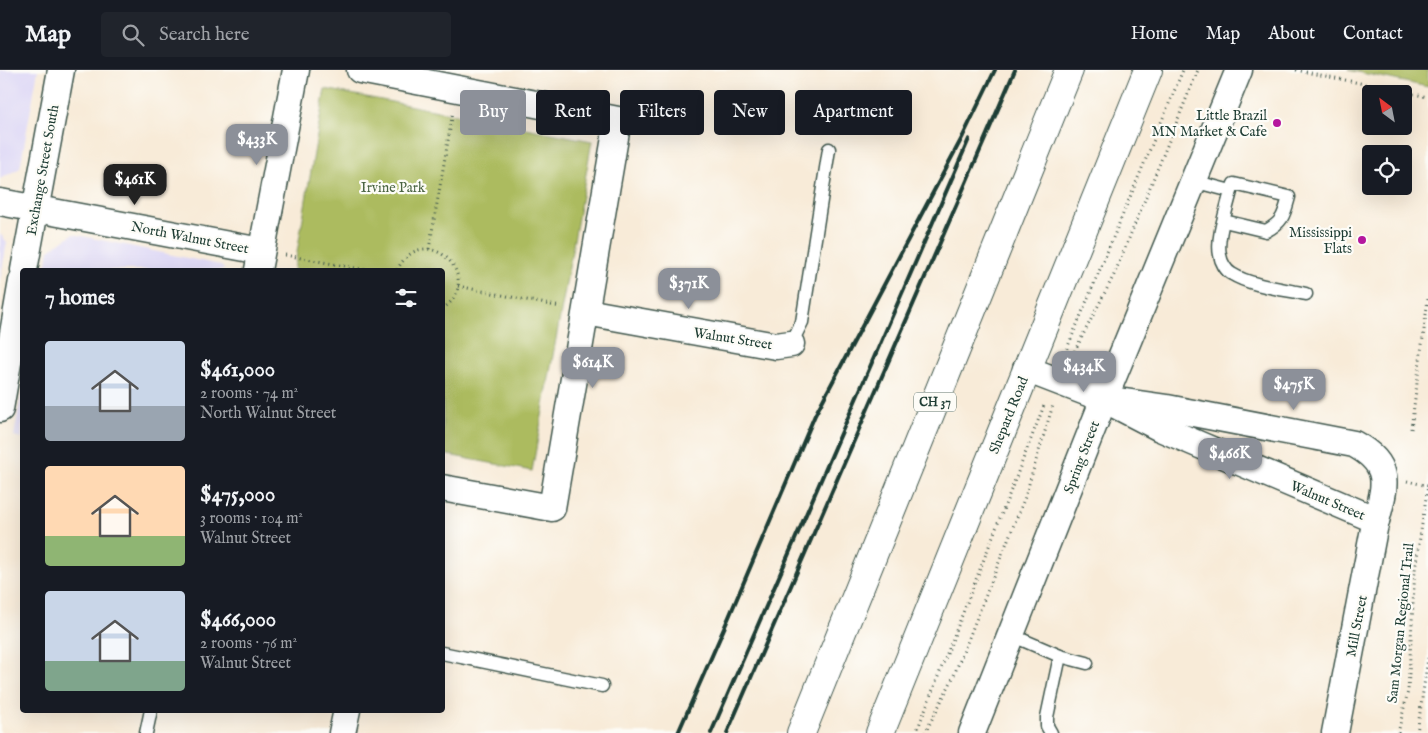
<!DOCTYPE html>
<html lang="en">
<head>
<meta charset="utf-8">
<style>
	:root { --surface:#171b24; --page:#20242c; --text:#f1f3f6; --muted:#9ea1a6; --line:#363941; --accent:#8c9099 }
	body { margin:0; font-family:"IM FELL English",serif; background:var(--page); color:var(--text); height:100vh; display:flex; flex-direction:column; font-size:19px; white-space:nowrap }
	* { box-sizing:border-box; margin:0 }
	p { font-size:16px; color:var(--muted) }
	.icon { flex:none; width:28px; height:28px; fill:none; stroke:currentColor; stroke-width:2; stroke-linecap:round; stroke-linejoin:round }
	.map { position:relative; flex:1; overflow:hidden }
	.sheet { position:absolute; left:20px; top:198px; width:425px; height:445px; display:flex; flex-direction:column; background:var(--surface); border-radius:5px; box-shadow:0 5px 20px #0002 }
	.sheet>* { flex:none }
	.guide { position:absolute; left:460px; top:20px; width:475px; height:45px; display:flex; gap:10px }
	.needle { width:32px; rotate:328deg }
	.fabs { position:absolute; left:1362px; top:15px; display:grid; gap:10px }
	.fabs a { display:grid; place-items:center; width:50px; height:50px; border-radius:5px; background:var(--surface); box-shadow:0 5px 20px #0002; font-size:25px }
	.price { position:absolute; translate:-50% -42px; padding:0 11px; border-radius:10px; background:var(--accent); color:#fff; font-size:16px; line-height:32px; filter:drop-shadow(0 1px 2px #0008) }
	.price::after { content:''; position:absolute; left:50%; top:30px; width:15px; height:11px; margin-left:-8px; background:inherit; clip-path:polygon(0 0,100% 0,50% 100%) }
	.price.active { background:#222; color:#fff }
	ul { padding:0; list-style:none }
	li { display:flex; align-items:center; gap:15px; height:125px; padding:0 25px }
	li span { display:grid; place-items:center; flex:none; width:140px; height:100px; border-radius:5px; color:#555 }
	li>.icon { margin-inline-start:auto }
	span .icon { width:60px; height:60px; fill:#fffc; stroke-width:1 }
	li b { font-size:21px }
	h2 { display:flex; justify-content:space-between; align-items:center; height:60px; padding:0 25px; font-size:21px }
	.chip { padding:0 18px; border-radius:5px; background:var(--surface); box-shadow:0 5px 20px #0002; font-size:18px; line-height:45px }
	.chip.active { background:var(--accent); color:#fff }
	header { display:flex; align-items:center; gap:30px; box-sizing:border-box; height:70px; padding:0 25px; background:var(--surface); border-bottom:1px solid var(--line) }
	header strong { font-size:24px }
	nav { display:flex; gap:28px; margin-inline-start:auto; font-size:18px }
	.search { width:350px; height:45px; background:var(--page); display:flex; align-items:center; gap:12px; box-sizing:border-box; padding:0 18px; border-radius:5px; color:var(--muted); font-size:19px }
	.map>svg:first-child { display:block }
</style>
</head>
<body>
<header>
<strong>Map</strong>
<div class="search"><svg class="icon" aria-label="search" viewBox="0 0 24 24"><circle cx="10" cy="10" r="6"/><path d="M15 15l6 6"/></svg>Search here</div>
<nav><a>Home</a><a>Map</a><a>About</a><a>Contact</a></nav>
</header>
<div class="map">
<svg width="1428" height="663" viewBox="0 0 1428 663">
	<rect width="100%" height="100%" fill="#fdfcf7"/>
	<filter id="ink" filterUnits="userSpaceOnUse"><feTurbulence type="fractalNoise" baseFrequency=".02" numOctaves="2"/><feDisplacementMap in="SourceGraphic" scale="10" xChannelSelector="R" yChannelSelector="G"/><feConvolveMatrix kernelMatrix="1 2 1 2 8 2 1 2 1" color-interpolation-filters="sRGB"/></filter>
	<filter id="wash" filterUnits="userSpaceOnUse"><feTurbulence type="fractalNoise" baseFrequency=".0096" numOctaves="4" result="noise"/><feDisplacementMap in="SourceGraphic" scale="20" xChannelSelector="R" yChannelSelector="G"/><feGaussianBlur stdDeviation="1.12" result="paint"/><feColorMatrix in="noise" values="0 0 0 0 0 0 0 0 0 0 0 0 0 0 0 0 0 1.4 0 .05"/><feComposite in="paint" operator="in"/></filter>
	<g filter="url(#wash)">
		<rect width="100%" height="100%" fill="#f8ebd8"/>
		<g fill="#dcd6f6">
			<path d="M 0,0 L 38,0 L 20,98 L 0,109 Z"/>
			<path d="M 0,164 L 7,172 L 0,211 Z"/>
			<path d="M 73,164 L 220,195 L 225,200 L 46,200 L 49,180 Z"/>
			<path d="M 22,322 L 22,368 L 14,366 Z"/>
		</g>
		<g fill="#acbb5e" stroke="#667c49">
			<path d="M 1348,0 L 1428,0 L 1428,17 Z"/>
			<path d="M 325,19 L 592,71 L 532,401 L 443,384 L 442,200 L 294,200 Z"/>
		</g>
	</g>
	<g filter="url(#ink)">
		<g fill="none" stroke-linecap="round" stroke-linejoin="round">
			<defs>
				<g id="service">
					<path d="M 1193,111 L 1231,121 C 1227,139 1216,168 1220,185 C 1221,192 1226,201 1232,204 C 1251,216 1284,219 1306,224"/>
					<path d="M 1224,151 L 1266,161 C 1283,152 1284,145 1289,127 L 1234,114 L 1231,121"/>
					<path d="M 791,274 L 802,252 L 829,79"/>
					<path d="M 1011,565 L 1060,586 L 1087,593"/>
					<path d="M 442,583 L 602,616"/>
					<path d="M 146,663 L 151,640"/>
					<path d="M 1051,663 L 1047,656 L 1047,647 L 1060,586"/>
				</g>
				<g id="minor">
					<path d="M 360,0 L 618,50 L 552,438 L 442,418"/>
					<path d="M 0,132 L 261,181"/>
					<path d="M 24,200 L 61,0"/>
					<path d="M 258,200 L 296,0"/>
					<path d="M 586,242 L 776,276 L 791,274"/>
					<path d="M 1026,299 L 1104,329 L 1160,358 L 1376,450"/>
					<path d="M 1104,329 L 1167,338 L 1354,374 C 1397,397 1383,420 1374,459 L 1335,663"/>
					<path d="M 0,339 L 22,211"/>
					<path d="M 342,663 L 347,640"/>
					<path d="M 972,663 L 1104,329 L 1239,0"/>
				</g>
				<g id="trunk">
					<path d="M 801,663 L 1069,0"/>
					<path d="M 880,663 L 1148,0"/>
				</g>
			</defs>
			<use href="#service" stroke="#40574d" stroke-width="15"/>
			<use href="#minor" stroke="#40574d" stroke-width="29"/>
			<use href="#trunk" stroke="#40574d" stroke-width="30"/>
			<g stroke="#40574d" stroke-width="3" stroke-dasharray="1 4" stroke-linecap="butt">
				<path d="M 1296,0 L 1428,27"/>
				<path d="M 429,179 L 453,42"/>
				<path d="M 285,185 L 366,200"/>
				<path d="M 397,200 C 425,146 488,210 442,239"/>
				<path d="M 458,216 L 561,237"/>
				<path d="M 1063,288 L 1183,0"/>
				<path d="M 1070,290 L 1114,205 L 1198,0"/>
				<path d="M 1411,359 L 1428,229"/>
				<path d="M 1407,411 L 1428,416"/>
				<path d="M 916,663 L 1045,333"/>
				<path d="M 925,663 L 952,610 L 1025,427 L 1053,335"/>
				<path d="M 1398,663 L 1408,621 L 1415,500 L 1428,415"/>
				<path d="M 1417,663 L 1428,588"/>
			</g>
			<use href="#service" stroke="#fff" stroke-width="12"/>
			<use href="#minor" stroke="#fff" stroke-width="26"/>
			<use href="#trunk" stroke="#fff" stroke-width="28"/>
			<g stroke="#1f3d34" stroke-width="4">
				<path d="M 678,663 L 729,547 L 815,345 L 963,66 L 995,0"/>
				<path d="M 711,663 L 969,69"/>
				<path d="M 727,663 L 1015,0"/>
			</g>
		</g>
	</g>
	<g fill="#b5179e" stroke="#fdfcf7" stroke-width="2">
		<circle cx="1277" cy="53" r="5"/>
		<circle cx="1362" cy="170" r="5"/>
	</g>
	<g text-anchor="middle" stroke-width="4.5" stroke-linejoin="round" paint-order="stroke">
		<rect fill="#fdfcf7" stroke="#62766e" stroke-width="1" x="914" y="322.5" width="42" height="19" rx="4"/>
		<g font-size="12" font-weight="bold" fill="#1f3d34">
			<text x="935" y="336">CH 37</text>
		</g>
		<g font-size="14" fill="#1f3d34" stroke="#fdfcf7" text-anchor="end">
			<text x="1267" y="50">Little Brazil<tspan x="1267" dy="16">MN Market &amp; Cafe</tspan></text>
			<text x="1352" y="167">Mississippi<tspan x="1352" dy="16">Flats</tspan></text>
		</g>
		<g font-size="14" fill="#1f3d34" stroke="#fdfcf7">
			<text transform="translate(42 100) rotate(-80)" y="5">Exchange Street South</text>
			<text transform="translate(190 167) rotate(11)" y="5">North Walnut Street</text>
			<text transform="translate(733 268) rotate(9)" y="5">Walnut Street</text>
			<text transform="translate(1008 345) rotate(-68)" y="5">Shepard Road</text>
			<text transform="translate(1081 387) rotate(-69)" y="5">Spring Street</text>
			<text transform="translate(1328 430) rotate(23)" y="5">Walnut Street</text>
			<text transform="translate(1400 553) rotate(-84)" y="5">Sam Morgan Regional Trail</text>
			<text transform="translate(1356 556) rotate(-79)" y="5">Mill Street</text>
		</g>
		<g font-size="14" fill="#496341" stroke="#fdfcf7">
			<text x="393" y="122">Irvine Park</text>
		</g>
	</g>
</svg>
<div class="fabs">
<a><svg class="needle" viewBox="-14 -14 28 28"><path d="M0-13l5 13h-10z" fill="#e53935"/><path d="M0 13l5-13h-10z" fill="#9ea1a6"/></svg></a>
<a><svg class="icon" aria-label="locate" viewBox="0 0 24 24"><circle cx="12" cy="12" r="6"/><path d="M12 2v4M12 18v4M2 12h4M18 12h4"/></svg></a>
</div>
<b class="price" style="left:257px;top:96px">$433K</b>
<b class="price active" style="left:135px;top:136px">$461K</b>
<b class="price" style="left:689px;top:240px">$371K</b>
<b class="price" style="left:593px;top:319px">$614K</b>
<b class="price" style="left:1084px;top:323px">$434K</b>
<b class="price" style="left:1294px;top:341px">$475K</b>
<b class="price" style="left:1230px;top:410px">$466K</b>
<div class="guide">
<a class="chip active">Buy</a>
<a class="chip">Rent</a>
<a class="chip">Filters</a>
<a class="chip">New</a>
<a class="chip">Apartment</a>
</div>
<section class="sheet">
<h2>7 homes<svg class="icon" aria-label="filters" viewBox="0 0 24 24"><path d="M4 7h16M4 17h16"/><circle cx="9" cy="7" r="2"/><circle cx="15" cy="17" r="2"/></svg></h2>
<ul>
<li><span style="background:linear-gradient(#c9d6e8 65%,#9aa5b1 0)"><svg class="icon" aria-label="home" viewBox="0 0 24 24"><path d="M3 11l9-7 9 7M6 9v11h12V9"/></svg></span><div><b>$461,000</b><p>2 rooms · 74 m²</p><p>North Walnut Street</p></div></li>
<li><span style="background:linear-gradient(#ffd9b3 70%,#8fb573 0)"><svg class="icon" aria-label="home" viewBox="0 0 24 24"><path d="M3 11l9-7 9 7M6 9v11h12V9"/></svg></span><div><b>$475,000</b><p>3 rooms · 104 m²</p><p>Walnut Street</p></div></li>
<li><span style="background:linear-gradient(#c9d6e8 70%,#7fa58c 0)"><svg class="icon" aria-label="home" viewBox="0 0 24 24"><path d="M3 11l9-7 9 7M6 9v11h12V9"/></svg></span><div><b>$466,000</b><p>2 rooms · 76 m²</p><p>Walnut Street</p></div></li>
</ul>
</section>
</div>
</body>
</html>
